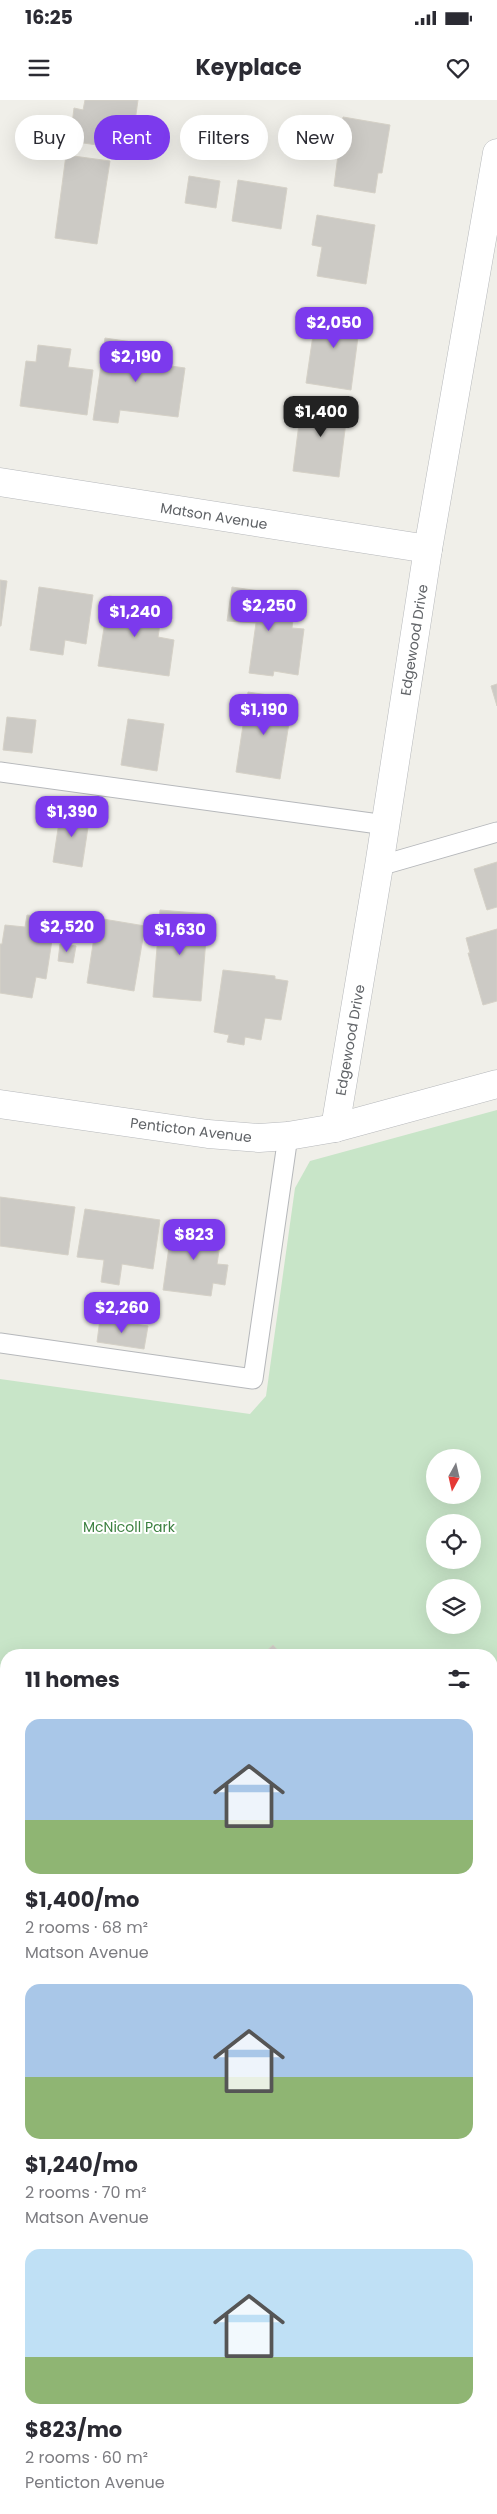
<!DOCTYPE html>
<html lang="en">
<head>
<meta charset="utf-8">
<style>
	:root { --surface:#fff; --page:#f2f2f3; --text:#2b2b33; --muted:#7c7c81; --accent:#7c3aed }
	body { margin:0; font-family:Poppins,sans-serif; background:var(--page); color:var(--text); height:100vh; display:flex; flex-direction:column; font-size:19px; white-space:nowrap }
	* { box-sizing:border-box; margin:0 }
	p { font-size:16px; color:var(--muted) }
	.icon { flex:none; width:28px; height:28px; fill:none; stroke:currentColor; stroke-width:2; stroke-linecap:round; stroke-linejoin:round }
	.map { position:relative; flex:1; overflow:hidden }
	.drawer { position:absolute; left:0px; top:1549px; width:498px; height:866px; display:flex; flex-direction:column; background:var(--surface); border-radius:20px 20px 0 0; box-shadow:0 5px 20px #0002 }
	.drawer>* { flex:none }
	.banner { position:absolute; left:15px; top:15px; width:468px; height:45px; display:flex; gap:10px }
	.needle { width:32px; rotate:188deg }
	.fabs { position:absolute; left:426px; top:1349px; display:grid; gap:10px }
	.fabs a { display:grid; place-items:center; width:55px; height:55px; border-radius:50%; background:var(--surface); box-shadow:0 5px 20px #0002; font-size:25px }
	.price { position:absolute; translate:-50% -42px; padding:0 11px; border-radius:10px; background:var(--accent); color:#fff; font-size:16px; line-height:32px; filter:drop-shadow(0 1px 2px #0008) }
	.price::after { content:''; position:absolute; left:50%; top:30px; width:15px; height:11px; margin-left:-8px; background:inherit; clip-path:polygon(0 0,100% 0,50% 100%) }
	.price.current { background:#222; color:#fff }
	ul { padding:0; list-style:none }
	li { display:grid; align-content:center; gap:10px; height:265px; padding:0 25px }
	li span { display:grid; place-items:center; height:155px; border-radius:15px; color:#555 }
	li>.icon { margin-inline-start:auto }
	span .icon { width:90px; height:90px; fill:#fffc; stroke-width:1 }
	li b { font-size:21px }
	h2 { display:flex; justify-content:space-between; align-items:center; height:60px; padding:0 25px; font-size:21px }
	.pill { padding:0 18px; border-radius:22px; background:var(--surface); box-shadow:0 5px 20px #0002; font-size:18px; line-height:45px }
	.pill.current { background:var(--accent); color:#fff }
	.status { display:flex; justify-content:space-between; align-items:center; height:35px; padding:0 25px; background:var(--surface); direction:ltr }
	.status svg { height:14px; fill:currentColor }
	header { display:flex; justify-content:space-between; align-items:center; height:65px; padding:0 25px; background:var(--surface); font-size:22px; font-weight:700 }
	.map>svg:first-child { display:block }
</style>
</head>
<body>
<div class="status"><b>16:25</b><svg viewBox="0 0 49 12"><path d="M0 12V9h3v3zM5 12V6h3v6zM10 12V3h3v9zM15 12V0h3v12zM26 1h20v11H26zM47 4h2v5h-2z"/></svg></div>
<header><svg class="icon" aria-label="menu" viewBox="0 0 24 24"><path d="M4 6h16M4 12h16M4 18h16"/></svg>Keyplace<svg class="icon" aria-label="heart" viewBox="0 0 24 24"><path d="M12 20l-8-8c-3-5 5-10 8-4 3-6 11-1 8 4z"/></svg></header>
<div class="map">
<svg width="497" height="2414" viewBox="0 0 497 2414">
	<rect width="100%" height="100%" fill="#f0efe9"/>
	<g fill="#c8e5c8" fill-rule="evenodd">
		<path d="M 497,1010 L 497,1624 L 491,1625 L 491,1555 L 6,1555 L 6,1737 L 0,1736 L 0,1279 L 250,1314 L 266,1296 L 295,1088 L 310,1061 ZM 435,1358 L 472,1358 L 472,1395 L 435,1395 ZM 435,1422 L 472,1422 L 472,1460 L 435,1460 ZM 435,1488 L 472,1488 L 472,1525 L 435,1525 Z"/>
		<path d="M 0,1846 L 6,1846 L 6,2101 L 0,2102 Z"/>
		<path d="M 497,2025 L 497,2180 L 491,2181 L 491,2026 Z"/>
		<path d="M 6,2128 L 6,2323 L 0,2325 L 0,2129 Z"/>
	</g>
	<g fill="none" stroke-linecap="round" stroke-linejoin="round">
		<g stroke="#b1d8f8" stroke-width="60">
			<path d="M 491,2115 L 497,2114"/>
			<path d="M 0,2218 L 6,2217"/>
		</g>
	</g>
	<g fill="#cccac5" stroke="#d5d1c7">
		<path d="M 85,0 L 138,0 L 131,50 L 70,41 L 74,8 L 83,10 Z"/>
		<path d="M 343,17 L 390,25 L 382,73 L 378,73 L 375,93 L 334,86 Z"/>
		<path d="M 66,55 L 110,61 L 97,144 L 55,138 Z"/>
		<path d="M 189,76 L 220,81 L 216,108 L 185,103 Z"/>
		<path d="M 238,80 L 287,88 L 281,129 L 232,121 Z"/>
		<path d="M 317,115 L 375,125 L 366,184 L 317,176 L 322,147 L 312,145 Z"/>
		<path d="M 317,208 L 361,214 L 351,290 L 306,283 Z"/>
		<path d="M 105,238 L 152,245 L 150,263 L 185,268 L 178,317 L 120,310 L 118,323 L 93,320 Z"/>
		<path d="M 38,245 L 71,249 L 68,267 L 93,270 L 87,315 L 20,306 L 26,261 L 36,262 Z"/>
		<path d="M 302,300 L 348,306 L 339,377 L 293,371 Z"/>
		<path d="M 0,480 L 7,481 L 1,526 L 0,526 Z"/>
		<path d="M 39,487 L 93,495 L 86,544 L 65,540 L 63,555 L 30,550 Z"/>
		<path d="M 232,487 L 266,492 L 265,500 L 295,503 L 292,528 L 304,529 L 298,575 L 274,571 L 273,576 L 249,573 L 256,523 L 227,521 Z"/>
		<path d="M 109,496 L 163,504 L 158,537 L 174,540 L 169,576 L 98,566 Z"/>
		<path d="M 497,584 L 497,606 L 491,586 Z"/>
		<path d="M 248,592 L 288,598 L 285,617 L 290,617 L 280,679 L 236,672 Z"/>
		<path d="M 7,617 L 36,620 L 32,653 L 3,650 Z"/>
		<path d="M 128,619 L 164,624 L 157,671 L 121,665 Z"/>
		<path d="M 61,709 L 90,714 L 82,767 L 53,762 Z"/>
		<path d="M 497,762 L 497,807 L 487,810 L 474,769 Z"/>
		<path d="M 160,810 L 208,814 L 201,901 L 153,897 Z"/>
		<path d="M 27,815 L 61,819 L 58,841 L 52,840 L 46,879 L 36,877 L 32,898 L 0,893 L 0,844 L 2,844 L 5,825 L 25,827 Z"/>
		<path d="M 97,818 L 145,826 L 134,891 L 87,883 Z"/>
		<path d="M 497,829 L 497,901 L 483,905 L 468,853 L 470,853 L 466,838 Z"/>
		<path d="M 60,844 L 76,846 L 73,863 L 58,861 Z"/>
		<path d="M 223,870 L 275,876 L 275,879 L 288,881 L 281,920 L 265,918 L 261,940 L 245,937 L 244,945 L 227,942 L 229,935 L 214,932 Z"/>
		<path d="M 0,1097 L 75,1107 L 68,1155 L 0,1146 Z"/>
		<path d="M 85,1109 L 160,1120 L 153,1169 L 122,1164 L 119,1185 L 101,1182 L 104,1160 L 77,1157 Z"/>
		<path d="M 172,1125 L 222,1131 L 217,1164 L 228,1165 L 225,1185 L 213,1183 L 211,1196 L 163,1190 Z"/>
		<path d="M 100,1219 L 148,1226 L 144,1249 L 97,1242 Z"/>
		<path d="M 273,1545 L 282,1555 L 262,1555 Z"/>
		<path d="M 497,1704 L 497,1795 L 494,1796 L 491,1785 L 491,1783 L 496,1782 L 491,1767 L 491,1705 Z"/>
		<path d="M 0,1742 L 6,1742 L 6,1836 L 0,1835 Z"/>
		<path d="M 0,2375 L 6,2376 L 6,2409 L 49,2409 L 48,2414 L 0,2414 Z"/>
		<path d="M 495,2406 L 497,2406 L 497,2414 L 493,2414 Z"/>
	</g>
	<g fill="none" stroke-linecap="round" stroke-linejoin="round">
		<defs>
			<g id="service">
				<path d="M 0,672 L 386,725"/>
				<path d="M 379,766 L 497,732"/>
				<path d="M 0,1243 L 253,1279 L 288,1036"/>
				<path d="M 387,2414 L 388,2409"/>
			</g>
			<g id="minor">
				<path d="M 0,382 L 428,449"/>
				<path d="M 0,1004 L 208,1034 L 259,1038 L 288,1036 L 335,1028 L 497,984"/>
				<path d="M 335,1028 L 379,766 L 428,449 L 497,53"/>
				<path d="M 137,2414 L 138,2409"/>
			</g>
		</defs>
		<use href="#service" stroke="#b6b8bb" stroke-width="21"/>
		<use href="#minor" stroke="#b6b8bb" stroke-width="29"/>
		<g stroke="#a1c6ad" stroke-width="3" stroke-dasharray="5 2.5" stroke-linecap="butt">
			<path d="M 491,1982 L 497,1980"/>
			<path d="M 491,2021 L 497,2020"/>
			<path d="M 0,2121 L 6,2120"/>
		</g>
		<use href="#service" stroke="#fff" stroke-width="19"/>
		<use href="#minor" stroke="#fff" stroke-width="28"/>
	</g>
	<g text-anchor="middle" stroke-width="4" stroke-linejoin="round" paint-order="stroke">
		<g font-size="14" fill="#606367" stroke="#fff">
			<text transform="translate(214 416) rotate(9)" y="5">Matson Avenue</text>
			<text transform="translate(414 540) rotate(-81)" y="5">Edgewood Drive</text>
			<text transform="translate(350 940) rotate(-80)" y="5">Edgewood Drive</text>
			<text transform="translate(191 1030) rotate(7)" y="5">Penticton Avenue</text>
		</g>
		<g font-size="14" fill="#3d8141" stroke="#fff">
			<text x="129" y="1432">McNicoll Park</text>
		</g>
	</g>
</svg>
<div class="fabs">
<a><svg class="needle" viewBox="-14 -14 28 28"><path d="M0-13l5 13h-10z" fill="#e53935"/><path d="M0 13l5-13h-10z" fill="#7c7c81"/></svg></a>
<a><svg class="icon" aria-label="locate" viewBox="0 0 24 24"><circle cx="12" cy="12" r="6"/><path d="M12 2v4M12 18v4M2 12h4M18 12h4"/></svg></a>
<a><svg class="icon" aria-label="layers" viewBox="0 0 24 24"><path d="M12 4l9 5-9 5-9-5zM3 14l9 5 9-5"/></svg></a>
</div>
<b class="price" style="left:334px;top:249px">$2,050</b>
<b class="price" style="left:136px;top:283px">$2,190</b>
<b class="price current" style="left:321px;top:338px">$1,400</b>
<b class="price" style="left:269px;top:532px">$2,250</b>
<b class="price" style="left:135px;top:538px">$1,240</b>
<b class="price" style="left:264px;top:636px">$1,190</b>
<b class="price" style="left:72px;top:738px">$1,390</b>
<b class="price" style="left:67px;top:853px">$2,520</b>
<b class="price" style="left:180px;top:856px">$1,630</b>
<b class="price" style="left:194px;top:1161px">$823</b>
<b class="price" style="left:122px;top:1234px">$2,260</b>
<div class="banner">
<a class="pill">Buy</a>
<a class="pill current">Rent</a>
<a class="pill">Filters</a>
<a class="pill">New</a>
</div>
<section class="drawer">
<h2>11 homes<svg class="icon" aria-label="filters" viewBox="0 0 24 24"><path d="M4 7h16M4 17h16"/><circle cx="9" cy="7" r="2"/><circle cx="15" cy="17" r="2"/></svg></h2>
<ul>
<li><span style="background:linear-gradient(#a9c7e8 65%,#8fb573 0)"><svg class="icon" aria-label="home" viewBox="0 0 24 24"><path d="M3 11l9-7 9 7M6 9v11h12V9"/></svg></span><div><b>$1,400/mo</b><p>2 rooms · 68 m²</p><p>Matson Avenue</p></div></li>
<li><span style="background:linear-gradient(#a9c7e8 60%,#8fb573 0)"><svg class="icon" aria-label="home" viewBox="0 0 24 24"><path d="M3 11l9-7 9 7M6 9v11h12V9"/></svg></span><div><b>$1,240/mo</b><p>2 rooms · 70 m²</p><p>Matson Avenue</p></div></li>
<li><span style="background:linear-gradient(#bfe0f5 70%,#8fb573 0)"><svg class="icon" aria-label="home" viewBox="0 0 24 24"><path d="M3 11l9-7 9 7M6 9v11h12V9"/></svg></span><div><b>$823/mo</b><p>2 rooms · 60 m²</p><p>Penticton Avenue</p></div></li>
</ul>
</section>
</div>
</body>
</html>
